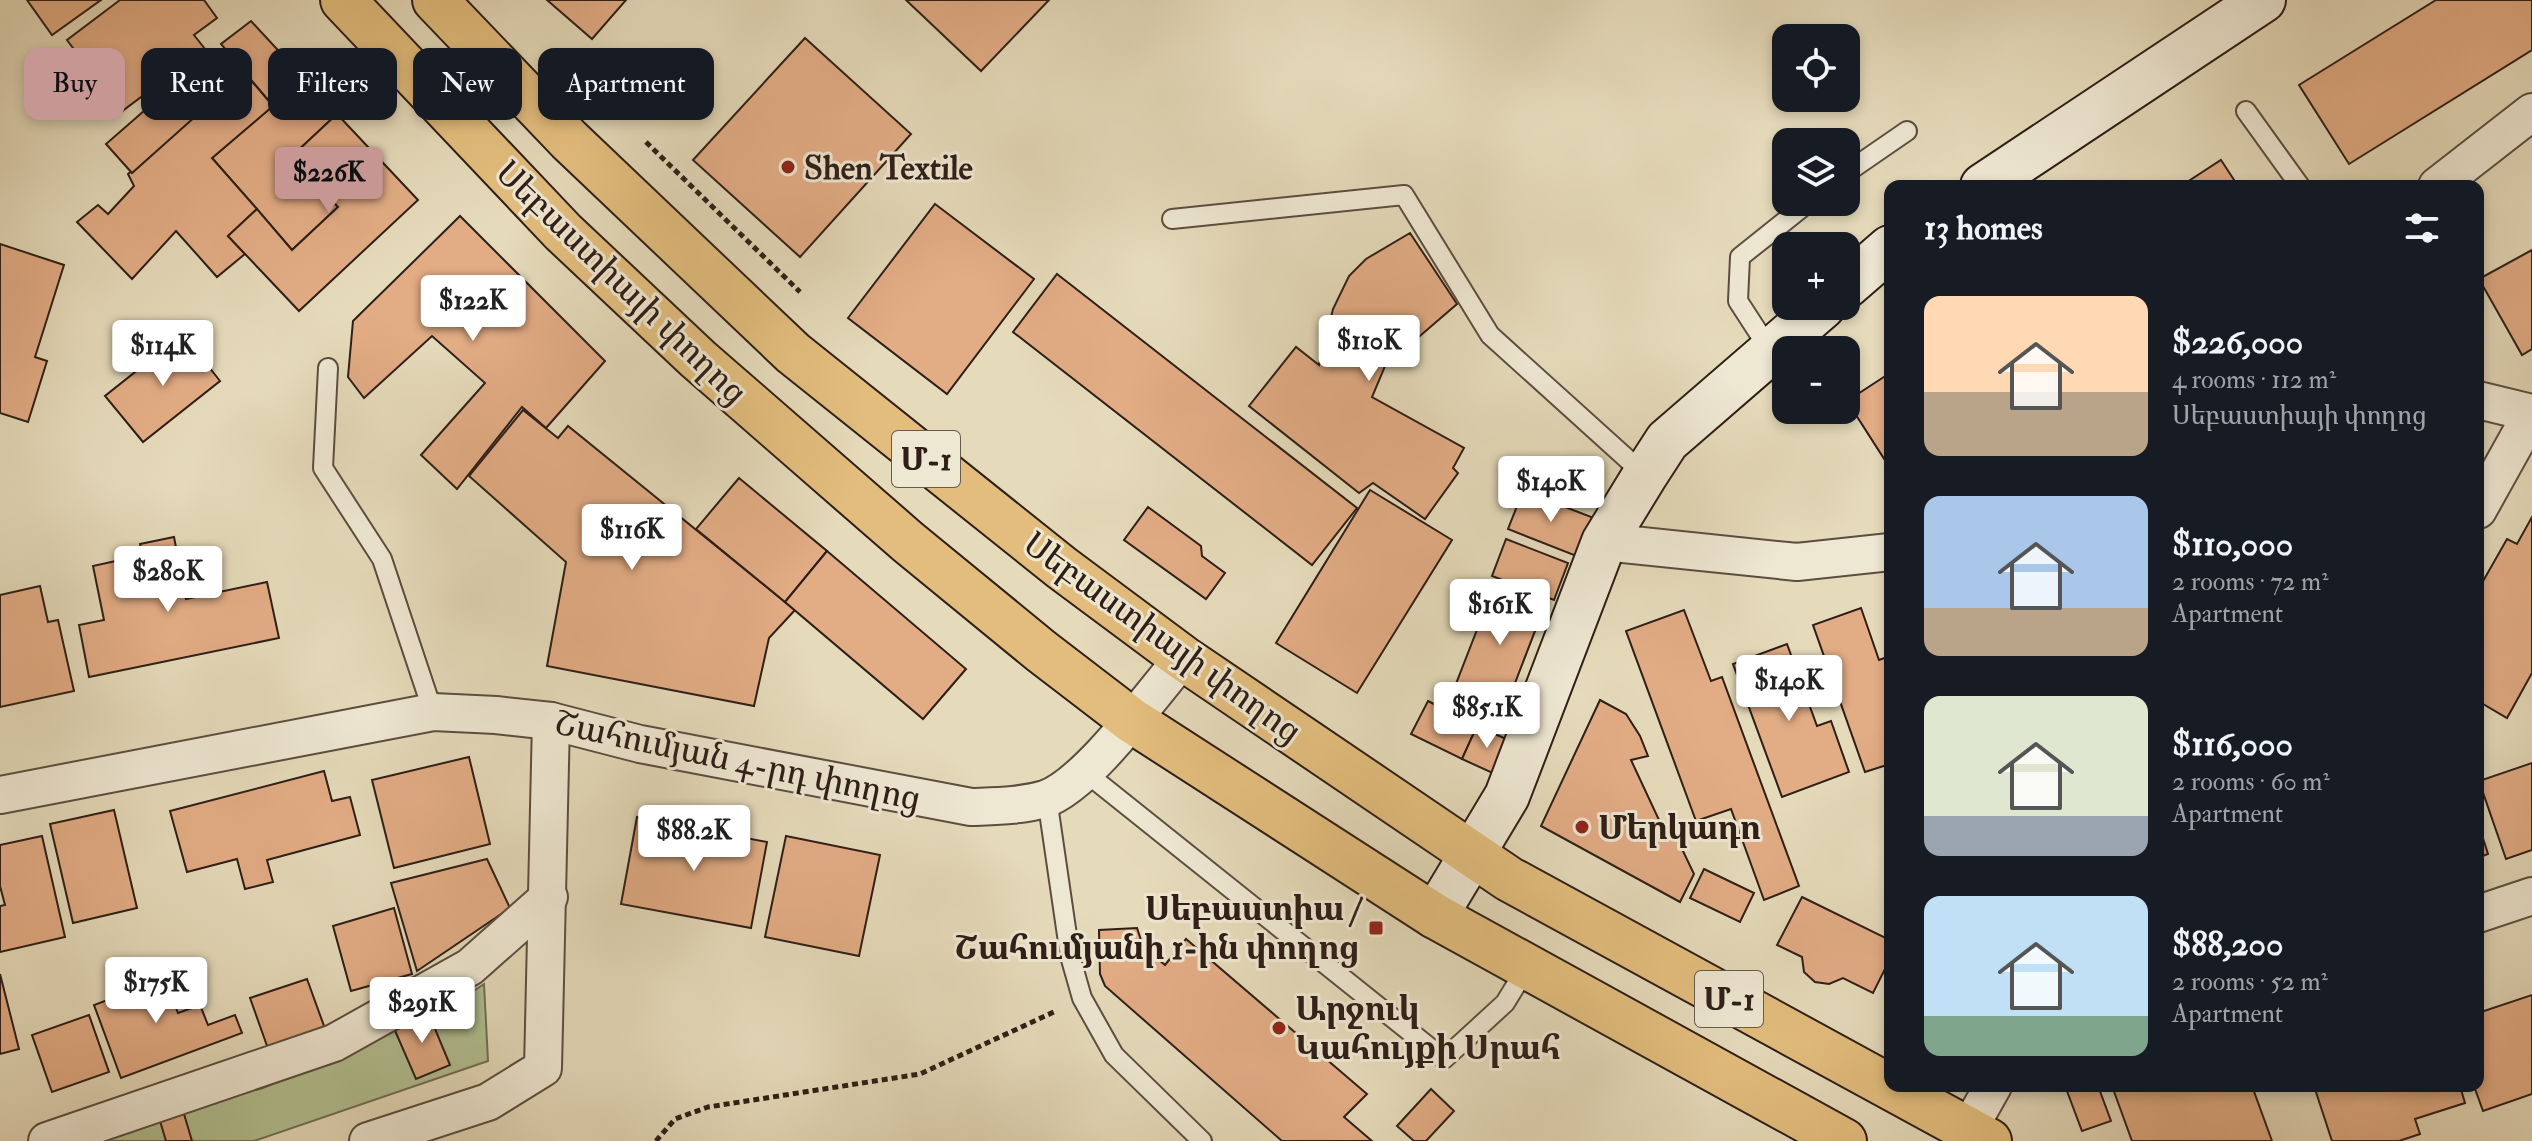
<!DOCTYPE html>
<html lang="en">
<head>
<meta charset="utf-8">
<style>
	:root { --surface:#171b24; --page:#20242c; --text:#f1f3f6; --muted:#9ea1a6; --accent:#c59692 }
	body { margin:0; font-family:"IM FELL Double Pica","Noto Serif Armenian",serif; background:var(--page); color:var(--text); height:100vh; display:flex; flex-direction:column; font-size:30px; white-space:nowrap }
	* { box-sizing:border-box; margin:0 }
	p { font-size:26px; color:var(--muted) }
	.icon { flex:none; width:44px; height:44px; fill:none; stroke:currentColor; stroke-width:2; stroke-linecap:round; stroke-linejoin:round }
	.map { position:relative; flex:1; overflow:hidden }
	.details { position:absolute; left:1884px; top:180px; width:600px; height:912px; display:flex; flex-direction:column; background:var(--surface); border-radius:16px; box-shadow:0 4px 12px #0003 }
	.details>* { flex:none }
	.hud { position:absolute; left:24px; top:48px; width:760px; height:72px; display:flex; gap:16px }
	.controls { position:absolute; left:1772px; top:24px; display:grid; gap:16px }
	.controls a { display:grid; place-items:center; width:88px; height:88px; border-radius:16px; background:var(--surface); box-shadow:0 4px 12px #0003; font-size:40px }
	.price { position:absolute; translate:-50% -68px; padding:0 18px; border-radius:8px; background:#fff; color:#222; font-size:26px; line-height:52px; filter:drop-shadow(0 2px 4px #0008) }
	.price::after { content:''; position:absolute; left:50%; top:48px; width:24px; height:18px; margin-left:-12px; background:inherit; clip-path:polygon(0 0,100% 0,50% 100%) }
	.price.on { background:var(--accent); color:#111 }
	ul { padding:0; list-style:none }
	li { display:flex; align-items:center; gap:24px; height:200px; padding:0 40px }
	li span { display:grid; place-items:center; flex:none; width:224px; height:160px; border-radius:16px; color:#555 }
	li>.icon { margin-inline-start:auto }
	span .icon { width:96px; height:96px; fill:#fffc; stroke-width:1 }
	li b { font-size:34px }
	h2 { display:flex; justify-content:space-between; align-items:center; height:96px; padding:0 40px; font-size:34px }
	.pill { padding:0 28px; border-radius:16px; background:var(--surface); box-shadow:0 4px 12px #0003; font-size:28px; line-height:72px }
	.pill.on { background:var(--accent); color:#111 }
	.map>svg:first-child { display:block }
</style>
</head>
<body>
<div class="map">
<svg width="2532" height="1141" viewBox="0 0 2532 1141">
	<rect width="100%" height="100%" fill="#e5daba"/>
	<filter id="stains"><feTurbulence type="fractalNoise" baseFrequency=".0025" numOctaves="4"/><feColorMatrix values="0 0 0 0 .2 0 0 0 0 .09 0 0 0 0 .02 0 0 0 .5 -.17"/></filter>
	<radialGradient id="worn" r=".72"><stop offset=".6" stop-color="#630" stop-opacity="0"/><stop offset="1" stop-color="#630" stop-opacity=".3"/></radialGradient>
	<path fill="#b2c092" stroke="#706f54" stroke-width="2" d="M 484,984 L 488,1061 L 254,1141 L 76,1141 L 222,1097 L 260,1089 L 308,1070 L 375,1037 L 457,1002 Z"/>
	<g fill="#e2ac85" stroke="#2e1e17" stroke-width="2">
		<path d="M 27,0 L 101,0 L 52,35 Z"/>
		<path d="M 120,0 L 204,0 L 217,18 L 194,35 L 205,49 L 121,112 L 67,40 Z"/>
		<path d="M 547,0 L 626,0 L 592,39 Z"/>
		<path d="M 906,0 L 1049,0 L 981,71 Z"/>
		<path d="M 2436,0 L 2532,0 L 2532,50 L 2349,164 L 2299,85 Z"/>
		<path d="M 251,21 L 337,114 L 291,157 L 338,207 L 292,250 L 212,158 L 273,106 L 221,44 Z"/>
		<path d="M 805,38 L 911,134 L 800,257 L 693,160 Z"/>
		<path d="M 243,71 L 273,106 L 212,158 L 257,209 L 228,236 L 245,254 L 217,277 L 176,231 L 132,279 L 77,222 L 98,205 L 108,214 L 134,186 L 128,174 L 206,107 Z"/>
		<path d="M 185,83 L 206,107 L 132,173 L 106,144 L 145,110 L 151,114 Z"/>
		<path d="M 337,114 L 418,200 L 299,311 L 228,236 L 257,209 L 292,250 L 338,207 L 291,157 Z"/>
		<path d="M 2221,160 L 2238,186 L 2181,186 Z"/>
		<path d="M 935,204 L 1034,279 L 947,394 L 848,318 Z"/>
		<path d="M 460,216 L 605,361 L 546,428 L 522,407 L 457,489 L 421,455 L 485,383 L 432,336 L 364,398 L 348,377 L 353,321 Z"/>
		<path d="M 1410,233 L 1457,304 L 1385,366 L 1372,397 L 1464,448 L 1453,468 L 1458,473 L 1425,519 L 1373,483 L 1359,493 L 1249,406 L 1296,347 L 1319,365 L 1333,309 L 1349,276 L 1366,259 Z"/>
		<path d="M 0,244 L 64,265 L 35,357 L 47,361 L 28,422 L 0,413 Z"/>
		<path d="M 2532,250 L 2532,349 L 2522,355 L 2479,279 Z"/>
		<path d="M 1057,274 L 1357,508 L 1312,565 L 1013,332 Z"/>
		<path d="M 183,334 L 220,381 L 143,442 L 105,396 Z"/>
		<path d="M 1890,373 L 1890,468 L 1847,401 Z"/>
		<path d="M 523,410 L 558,438 L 568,426 L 795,610 L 769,638 L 754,706 L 547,666 L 566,562 L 469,476 Z"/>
		<path d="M 739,478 L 827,551 L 785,602 L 696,529 Z"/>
		<path d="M 1370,490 L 1452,540 L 1357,693 L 1276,643 Z"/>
		<path d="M 1523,491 L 1594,518 L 1579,557 L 1508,529 Z"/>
		<path d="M 1148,507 L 1201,546 L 1202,556 L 1225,573 L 1206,599 L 1124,540 Z"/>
		<path d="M 2532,517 L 2532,673 L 2507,718 L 2478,701 L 2478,590 L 2507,539 L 2517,544 Z"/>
		<path d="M 174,537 L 186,599 L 267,582 L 279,638 L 89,677 L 79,625 L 104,620 L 93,566 L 143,555 L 140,544 Z"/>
		<path d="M 1506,539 L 1568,563 L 1554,600 L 1492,576 Z"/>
		<path d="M 827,551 L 966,669 L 923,719 L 785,602 Z"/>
		<path d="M 40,586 L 48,622 L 58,620 L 74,691 L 0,707 L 0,595 Z"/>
		<path d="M 1494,586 L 1545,605 L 1505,709 L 1454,689 Z"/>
		<path d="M 1861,608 L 1879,660 L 1890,656 L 1890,764 L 1865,772 L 1813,625 Z"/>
		<path d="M 1684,610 L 1711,681 L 1722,677 L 1799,886 L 1764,900 L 1731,809 L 1696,821 L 1626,631 Z"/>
		<path d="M 1787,644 L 1817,726 L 1831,721 L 1849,772 L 1782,797 L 1733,664 Z"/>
		<path d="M 1600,700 L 1626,714 L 1640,736 L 1648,756 L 1631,760 L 1659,820 L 1671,826 L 1694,874 L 1680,902 L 1541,826 Z"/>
		<path d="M 1428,701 L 1477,726 L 1462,759 L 1411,734 Z"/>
		<path d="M 1477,726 L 1513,742 L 1497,775 L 1462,759 Z"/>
		<path d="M 469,757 L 490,844 L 394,868 L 372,780 Z"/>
		<path d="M 2532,763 L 2532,850 L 2506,859 L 2479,781 Z"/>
		<path d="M 324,771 L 332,801 L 350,797 L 360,835 L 267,860 L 273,882 L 245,889 L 237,859 L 187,872 L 170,811 Z"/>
		<path d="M 114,810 L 137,908 L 73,923 L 50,824 Z"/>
		<path d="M 637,817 L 767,842 L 751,928 L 621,904 Z"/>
		<path d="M 2478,823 L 2488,854 L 2478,858 Z"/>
		<path d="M 42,836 L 65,937 L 0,952 L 0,906 L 5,905 L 0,886 L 0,845 Z"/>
		<path d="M 786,836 L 880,855 L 859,956 L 765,937 Z"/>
		<path d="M 487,859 L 510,908 L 417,971 L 391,883 Z"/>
		<path d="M 1704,869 L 1754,893 L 1740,922 L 1690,898 Z"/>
		<path d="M 1802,897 L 1890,940 L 1890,959 L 1873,993 L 1843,978 L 1829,984 L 1815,982 L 1804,972 L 1802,957 L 1777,945 Z"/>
		<path d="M 394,908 L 412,974 L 351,991 L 333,926 Z"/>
		<path d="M 1137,928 L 1143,946 L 1165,965 L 1186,939 L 1367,1094 L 1344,1117 L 1372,1141 L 1282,1141 L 1105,986 L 1100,974 L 1099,930 Z"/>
		<path d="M 159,962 L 178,1013 L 200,1005 L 208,1025 L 235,1015 L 242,1033 L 121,1078 L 94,1005 L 137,989 L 131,973 Z"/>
		<path d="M 0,974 L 19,1049 L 0,1054 Z"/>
		<path d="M 307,979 L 328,1037 L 271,1057 L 250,998 Z"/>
		<path d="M 2532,995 L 2532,1094 L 2483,1111 L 2474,1086 L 2478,1086 L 2478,1013 Z"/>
		<path d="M 428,1012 L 450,1065 L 416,1079 L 393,1026 Z"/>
		<path d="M 89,1015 L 109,1072 L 52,1092 L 32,1035 Z"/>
		<path d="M 2081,1086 L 2098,1086 L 2111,1121 L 2082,1131 L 2067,1091 Z"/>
		<path d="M 2112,1086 L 2252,1086 L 2272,1141 L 2132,1141 Z"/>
		<path d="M 2314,1086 L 2460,1086 L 2465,1103 L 2415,1119 L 2420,1134 L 2399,1141 L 2332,1141 Z"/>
		<path d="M 1431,1089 L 1454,1111 L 1426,1141 L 1414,1141 L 1397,1126 Z"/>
		<path d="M 184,1114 L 192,1141 L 166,1141 L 160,1121 Z"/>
	</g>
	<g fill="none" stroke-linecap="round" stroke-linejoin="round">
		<defs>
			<g id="lane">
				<path d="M 2246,111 L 2300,186"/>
				<path d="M 1846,173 L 1907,131"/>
				<path d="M 1172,219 L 1404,195 L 1490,335 L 1645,475"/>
				<path d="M 1771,352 L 1738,301 L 1740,257 L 1809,202"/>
				<path d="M 328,368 L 323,468 L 382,559 L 433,712"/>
				<path d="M 1085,772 L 1444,1059 L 1505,1003 L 1527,967"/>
				<path d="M 1047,798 L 1070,956 L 1082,998 L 1114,1055 L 1202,1141"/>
			</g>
			<g id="street">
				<path d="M 2437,186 L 2532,112"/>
				<path d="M 2478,400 L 2532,413"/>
				<path d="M 2478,510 L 2532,413"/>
				<path d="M 1604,542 L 1797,562 L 1890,552"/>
				<path d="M 0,795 L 433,712 L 496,715 L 551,721 L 640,744 L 971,807 C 995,806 1021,806 1045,799 C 1087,785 1152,694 1183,658"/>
				<path d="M 2478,914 L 2532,896"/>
				<path d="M 47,1141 L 334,1043 L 470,967 L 549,897"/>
				<path d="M 368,1141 L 488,1102 L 543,1068 L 551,721"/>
				<path d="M 1962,1141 L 1993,1086"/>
			</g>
			<g id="secondary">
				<path d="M 1983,186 L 2263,0"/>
				<path d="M 1846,286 L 1890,248"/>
				<path d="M 1435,916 L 1507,796 L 1604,542 L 1645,475 L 1667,441 L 1823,306"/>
			</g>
			<g id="primary">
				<path d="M 343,0 L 563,232 L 698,359 L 908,542 L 1041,651 L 1131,720 L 1435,916 L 1844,1141"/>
				<path d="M 435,0 L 569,140 L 793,353 L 1062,568 L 1183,658 L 1509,879 L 1989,1141"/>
			</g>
		</defs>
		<use href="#lane" stroke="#5c4d40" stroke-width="22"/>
		<use href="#street" stroke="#5c4d40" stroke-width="40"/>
		<use href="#secondary" stroke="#2e1e17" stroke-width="48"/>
		<use href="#primary" stroke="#2e1e17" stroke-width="48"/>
		<g stroke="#2e1e17" stroke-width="5" stroke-dasharray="6 4" stroke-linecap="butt">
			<path d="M 646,142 L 800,292"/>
			<path d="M 656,1141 L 675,1119 L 708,1107 L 920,1074 L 1056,1011"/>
		</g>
		<use href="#lane" stroke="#eee7d2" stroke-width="18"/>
		<use href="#street" stroke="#eee7d2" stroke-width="36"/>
		<use href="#secondary" stroke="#eee7d2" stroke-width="44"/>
		<use href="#primary" stroke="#e2bd7d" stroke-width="44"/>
	</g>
	<g fill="#8f2418" stroke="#eee7d2" stroke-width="3">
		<circle cx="788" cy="167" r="8"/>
		<circle cx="1582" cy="827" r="8"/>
		<rect x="1368" y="920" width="16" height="16" rx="4"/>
		<circle cx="1279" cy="1028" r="8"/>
	</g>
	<g text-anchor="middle" stroke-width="6" stroke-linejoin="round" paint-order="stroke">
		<g fill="#eee7d2" stroke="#685a4f" stroke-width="2">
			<rect x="892" y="431" width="68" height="56" rx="6"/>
			<rect x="1695" y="971" width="68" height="56" rx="6"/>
		</g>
		<g font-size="32" font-weight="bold" fill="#2e1e17">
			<text x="926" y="470">Մ-1</text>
			<text x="1729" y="1010">Մ-1</text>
		</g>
		<g font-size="34" font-weight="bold" fill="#2e1e17" stroke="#eee7d2" text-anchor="start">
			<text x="804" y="179">Shen Textile</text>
			<text x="1598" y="839">Մերկադո</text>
			<text x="1360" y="920" text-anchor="end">Սեբաստիա /<tspan x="1360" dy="39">Շահումյանի 1-ին փողոց</tspan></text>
			<text x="1295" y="1020">Արջուկ<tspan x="1295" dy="39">Կահույքի Սրահ</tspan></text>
		</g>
		<g font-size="34" fill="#2e1e17" stroke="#eee7d2">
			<text transform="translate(622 282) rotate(44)" y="12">Սեբաստիայի փողոց</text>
			<text transform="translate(1163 637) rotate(36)" y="12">Սեբաստիայի փողոց</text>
			<text transform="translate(738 760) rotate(12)" y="12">Շահումյան 4-րդ փողոց</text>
		</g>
	</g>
	<rect width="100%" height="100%" filter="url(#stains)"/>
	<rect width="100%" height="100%" fill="url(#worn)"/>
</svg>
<div class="controls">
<a><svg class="icon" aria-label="locate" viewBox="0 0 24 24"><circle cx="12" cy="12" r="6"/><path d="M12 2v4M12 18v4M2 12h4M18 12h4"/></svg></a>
<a><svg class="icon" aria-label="layers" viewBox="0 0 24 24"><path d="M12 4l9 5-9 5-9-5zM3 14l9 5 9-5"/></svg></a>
<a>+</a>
<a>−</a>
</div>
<b class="price on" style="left:329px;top:215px">$226K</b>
<b class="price" style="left:473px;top:343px">$122K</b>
<b class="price" style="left:1369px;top:383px">$110K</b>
<b class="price" style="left:163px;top:388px">$114K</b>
<b class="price" style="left:1551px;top:524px">$140K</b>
<b class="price" style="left:632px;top:572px">$116K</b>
<b class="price" style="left:168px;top:614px">$280K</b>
<b class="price" style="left:1500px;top:647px">$161K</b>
<b class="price" style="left:1789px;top:723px">$140K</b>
<b class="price" style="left:1487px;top:750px">$85.1K</b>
<b class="price" style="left:694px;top:873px">$88.2K</b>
<b class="price" style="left:156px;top:1025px">$175K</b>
<b class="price" style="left:422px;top:1045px">$291K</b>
<div class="hud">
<a class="pill on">Buy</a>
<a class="pill">Rent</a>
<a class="pill">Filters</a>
<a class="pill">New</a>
<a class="pill">Apartment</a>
</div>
<section class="details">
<h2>13 homes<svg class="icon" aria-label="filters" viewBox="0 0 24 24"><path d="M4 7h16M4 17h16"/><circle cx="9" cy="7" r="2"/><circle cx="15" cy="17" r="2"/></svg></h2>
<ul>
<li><span style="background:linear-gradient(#ffd9b3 60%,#b9a48a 0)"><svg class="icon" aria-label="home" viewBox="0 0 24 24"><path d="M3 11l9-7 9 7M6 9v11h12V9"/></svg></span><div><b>$226,000</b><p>4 rooms · 112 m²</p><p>Սեբաստիայի փողոց</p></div></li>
<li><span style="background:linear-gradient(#a9c7e8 70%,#b9a48a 0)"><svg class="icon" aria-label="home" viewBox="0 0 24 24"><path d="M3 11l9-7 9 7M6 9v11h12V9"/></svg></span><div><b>$110,000</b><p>2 rooms · 72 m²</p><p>Apartment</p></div></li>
<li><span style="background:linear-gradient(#dfe7d0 75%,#9aa5b1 0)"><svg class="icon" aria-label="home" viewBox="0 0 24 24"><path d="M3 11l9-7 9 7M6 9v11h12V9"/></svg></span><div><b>$116,000</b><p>2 rooms · 60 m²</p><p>Apartment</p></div></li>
<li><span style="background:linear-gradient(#bfe0f5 75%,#7fa58c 0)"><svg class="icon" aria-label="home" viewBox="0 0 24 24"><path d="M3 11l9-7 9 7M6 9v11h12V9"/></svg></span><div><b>$88,200</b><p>2 rooms · 52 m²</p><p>Apartment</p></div></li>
</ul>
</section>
</div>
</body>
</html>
